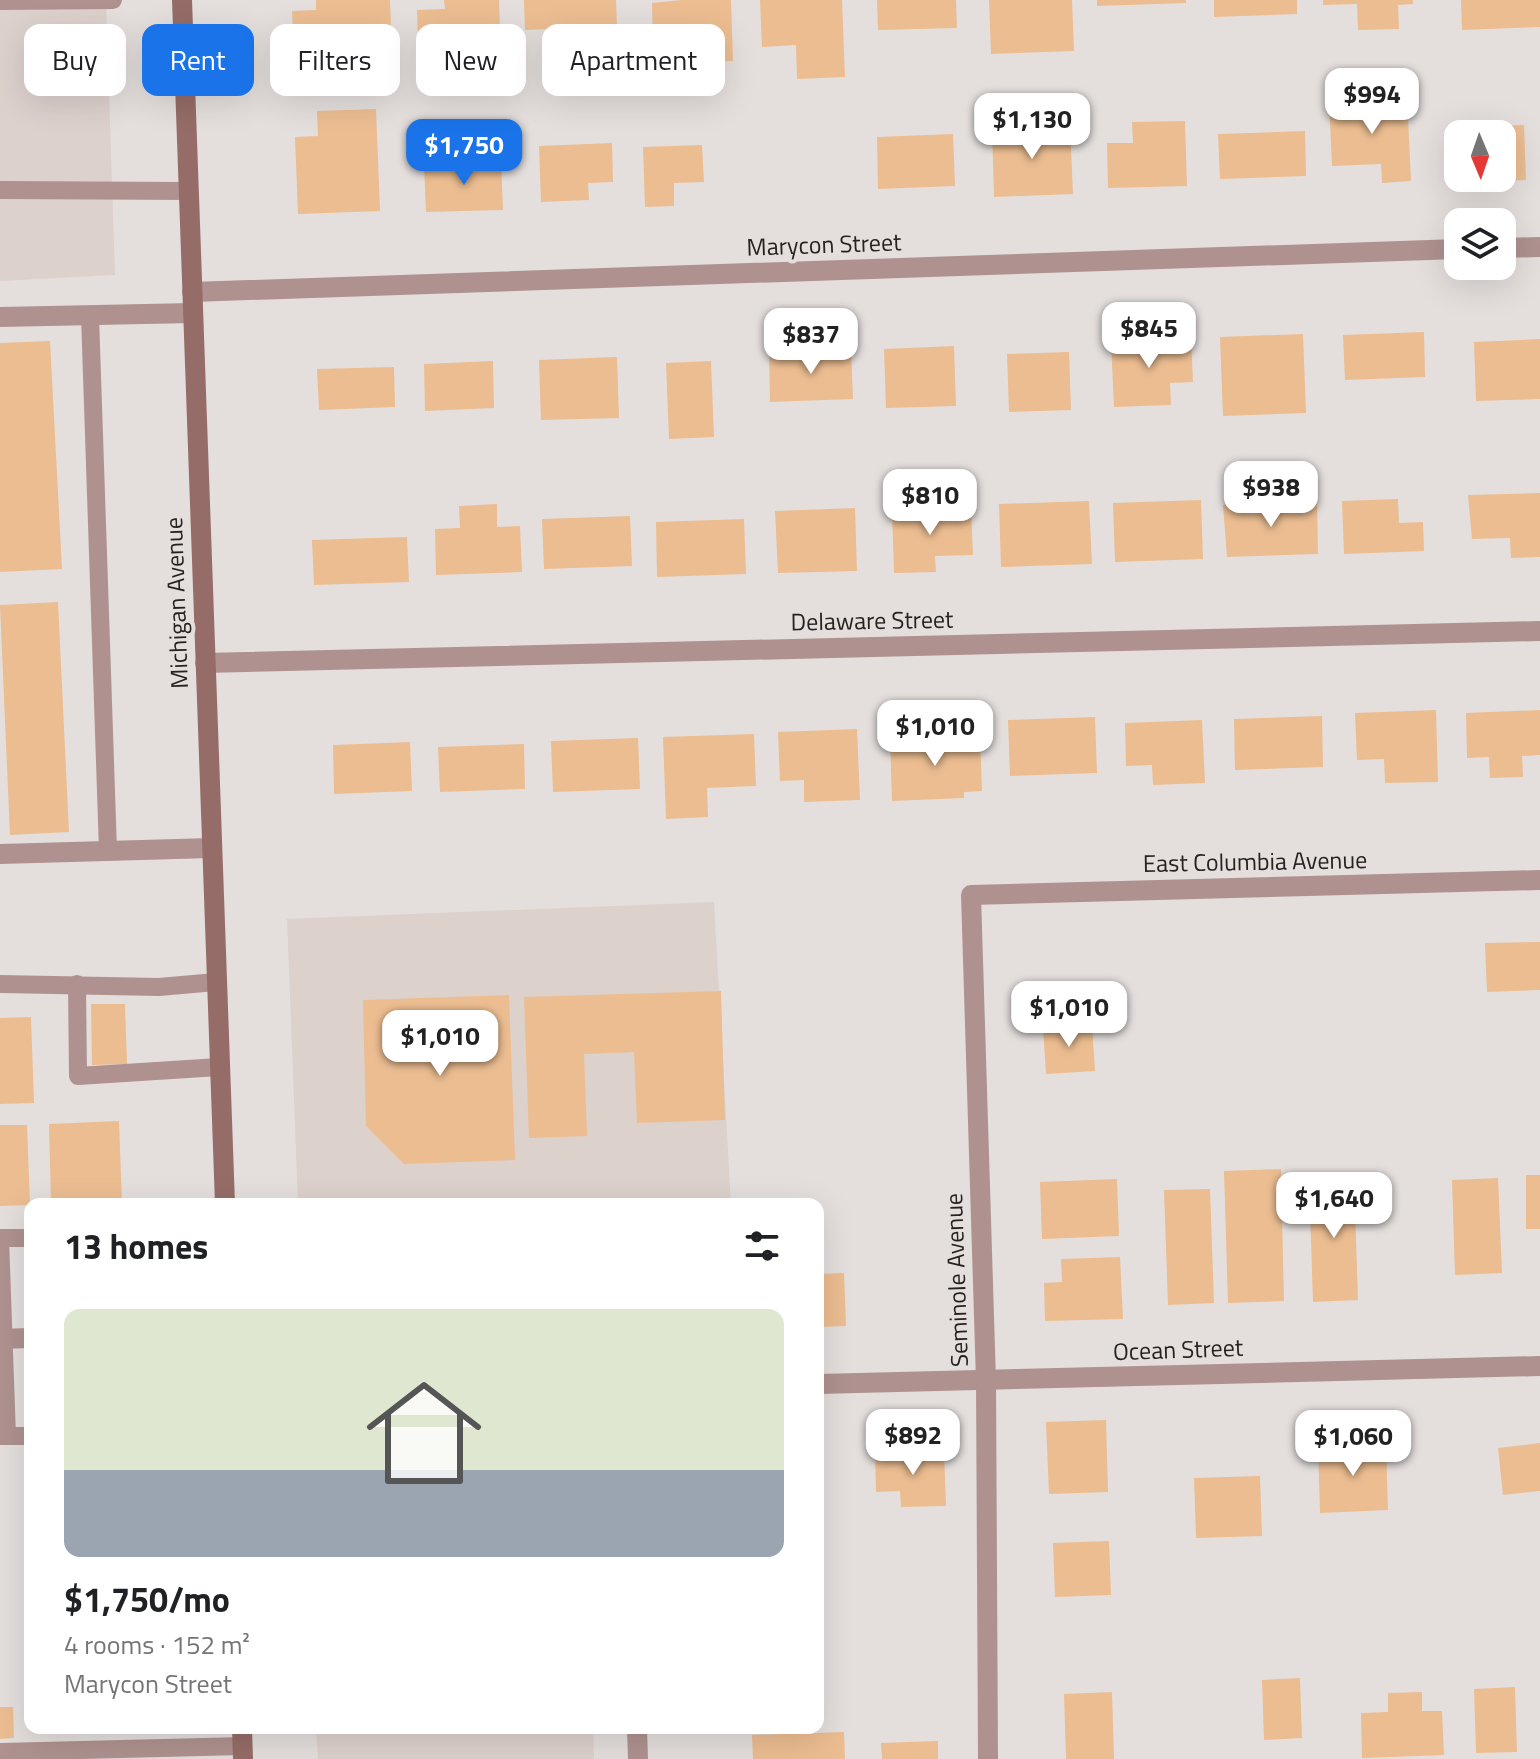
<!DOCTYPE html>
<html lang="en">
<head>
<meta charset="utf-8">
<style>
	:root { --surface:#fff; --page:#f6f6f6; --text:#202124; --muted:#757577; --line:#e0e0e0; --accent:#1a73e8 }
	body { margin:0; font-family:"Titillium Web",sans-serif; background:var(--page); color:var(--text); height:100vh; display:flex; flex-direction:column; font-size:30px; white-space:nowrap }
	* { box-sizing:border-box; margin:0 }
	p { font-size:26px; color:var(--muted) }
	.icon { flex:none; width:44px; height:44px; fill:none; stroke:currentColor; stroke-width:2; stroke-linecap:round; stroke-linejoin:round }
	.map { position:relative; flex:1; overflow:hidden }
	.side { position:absolute; left:24px; top:1198px; width:800px; height:536px; display:flex; flex-direction:column; background:var(--surface); border-radius:16px; box-shadow:0 8px 32px #0002 }
	.side>* { flex:none }
	.guide { position:absolute; left:24px; top:24px; width:800px; height:72px; display:flex; gap:16px }
	.needle { width:52px; rotate:178deg }
	.fabs { position:absolute; left:1444px; top:120px; display:grid; gap:16px }
	.fabs a { display:grid; place-items:center; width:72px; height:72px; border-radius:16px; background:var(--surface); box-shadow:0 8px 32px #0002; font-size:40px }
	.price { position:absolute; translate:-50% -68px; padding:0 18px; border-radius:16px; background:#fff; color:#222; font-size:26px; line-height:52px; filter:drop-shadow(0 2px 4px #0008) }
	.price::after { content:''; position:absolute; left:50%; top:48px; width:24px; height:18px; margin-left:-12px; background:inherit; clip-path:polygon(0 0,100% 0,50% 100%) }
	.price.on { background:var(--accent); color:#fff }
	ul { padding:0; list-style:none }
	li { display:grid; align-content:center; gap:16px; height:424px; padding:0 40px }
	li+li { border-top:2px solid var(--line) }
	li span { display:grid; place-items:center; height:248px; border-radius:16px; color:#555 }
	li>.icon { margin-inline-start:auto }
	span .icon { width:144px; height:144px; fill:#fffc; stroke-width:1 }
	li b { font-size:34px }
	h2 { display:flex; justify-content:space-between; align-items:center; height:96px; padding:0 40px; font-size:34px }
	.tag { padding:0 28px; border-radius:16px; background:var(--surface); box-shadow:0 8px 32px #0002; font-size:28px; line-height:72px }
	.tag.on { background:var(--accent); color:#fff }
	.map>svg:first-child { display:block }
</style>
</head>
<body>
<div class="map">
<svg width="1540" height="1759" viewBox="0 0 1540 1759">
	<rect width="100%" height="100%" fill="#e4dfdd"/>
	<g fill="#ddd1cc">
		<path d="M 0,0 L 106,0 L 115,275 L 0,281 Z"/>
		<path d="M 714,902 L 731,1204 L 298,1204 L 287,919 Z"/>
		<path d="M 316,1728 L 593,1728 L 594,1759 L 318,1759 Z"/>
	</g>
	<g fill="#ecbd91" fill-rule="evenodd">
		<path d="M 316,0 L 390,0 L 392,56 L 340,58 L 341,82 L 295,83 L 292,11 L 316,10 Z"/>
		<path d="M 444,0 L 499,0 L 501,64 L 419,66 L 417,10 L 445,9 Z"/>
		<path d="M 524,0 L 616,0 L 617,26 L 593,27 L 594,49 L 551,50 L 550,29 L 525,30 Z"/>
		<path d="M 682,0 L 731,0 L 733,61 L 676,63 L 676,43 L 653,44 L 652,3 Z"/>
		<path d="M 760,0 L 842,0 L 845,77 L 797,79 L 796,45 L 762,47 Z"/>
		<path d="M 877,0 L 956,0 L 957,28 L 878,30 Z"/>
		<path d="M 989,0 L 1072,0 L 1074,51 L 991,54 Z"/>
		<path d="M 1097,0 L 1186,0 L 1186,3 L 1097,6 Z"/>
		<path d="M 1214,0 L 1297,0 L 1297,14 L 1214,17 Z"/>
		<path d="M 1323,0 L 1413,0 L 1413,4 L 1398,5 L 1399,29 L 1358,30 L 1357,4 L 1323,5 Z"/>
		<path d="M 1461,0 L 1540,0 L 1540,27 L 1462,30 Z"/>
		<path d="M 1407,97 L 1411,181 L 1382,183 L 1381,164 L 1332,166 L 1329,101 Z"/>
		<path d="M 376,109 L 380,211 L 298,214 L 295,137 L 318,136 L 317,111 Z"/>
		<path d="M 1185,121 L 1187,186 L 1108,188 L 1107,143 L 1133,143 L 1132,122 Z"/>
		<path d="M 1070,125 L 1073,194 L 994,197 L 992,128 Z"/>
		<path d="M 1524,125 L 1526,180 L 1451,183 L 1449,128 ZM 1458,134 L 1502,134 L 1502,178 L 1458,178 Z"/>
		<path d="M 1305,131 L 1306,176 L 1220,179 L 1218,134 Z"/>
		<path d="M 953,134 L 955,186 L 878,189 L 877,137 Z"/>
		<path d="M 612,143 L 613,182 L 588,183 L 589,200 L 541,202 L 539,146 Z"/>
		<path d="M 702,145 L 704,182 L 674,183 L 674,206 L 645,207 L 643,147 Z"/>
		<path d="M 501,161 L 503,210 L 426,212 L 424,164 Z"/>
		<path d="M 1424,332 L 1425,377 L 1345,380 L 1343,335 Z"/>
		<path d="M 1303,334 L 1306,413 L 1223,416 L 1220,337 Z"/>
		<path d="M 1191,338 L 1193,382 L 1170,383 L 1171,405 L 1114,407 L 1111,341 Z"/>
		<path d="M 1540,339 L 1540,399 L 1476,401 L 1474,342 Z"/>
		<path d="M 50,341 L 62,569 L 0,572 L 0,343 Z"/>
		<path d="M 954,346 L 956,406 L 886,408 L 884,349 Z"/>
		<path d="M 851,349 L 853,399 L 770,402 L 769,352 Z"/>
		<path d="M 1069,352 L 1071,410 L 1009,412 L 1007,354 Z"/>
		<path d="M 617,357 L 619,418 L 541,420 L 539,360 Z"/>
		<path d="M 493,361 L 494,408 L 425,411 L 424,364 Z"/>
		<path d="M 711,361 L 714,437 L 669,439 L 666,363 Z"/>
		<path d="M 394,367 L 395,407 L 319,410 L 317,369 Z"/>
		<path d="M 1540,493 L 1540,557 L 1511,558 L 1510,538 L 1472,539 L 1468,495 Z"/>
		<path d="M 1398,499 L 1399,523 L 1423,522 L 1424,551 L 1344,554 L 1342,501 Z"/>
		<path d="M 1201,500 L 1203,559 L 1115,562 L 1113,503 Z"/>
		<path d="M 1089,501 L 1092,564 L 1001,567 L 999,504 Z"/>
		<path d="M 1317,502 L 1318,554 L 1227,557 L 1223,505 Z"/>
		<path d="M 497,504 L 497,527 L 520,526 L 522,572 L 436,575 L 435,529 L 460,528 L 459,506 Z"/>
		<path d="M 971,507 L 973,555 L 935,556 L 936,572 L 894,573 L 892,510 Z"/>
		<path d="M 855,508 L 857,571 L 778,573 L 775,511 Z"/>
		<path d="M 630,516 L 632,566 L 544,569 L 542,519 Z"/>
		<path d="M 744,519 L 746,574 L 657,577 L 656,522 Z"/>
		<path d="M 407,537 L 409,582 L 314,585 L 312,540 Z"/>
		<path d="M 58,602 L 69,832 L 10,835 L 0,605 Z"/>
		<path d="M 1436,710 L 1438,782 L 1385,783 L 1384,759 L 1357,760 L 1355,713 Z"/>
		<path d="M 1540,710 L 1540,755 L 1522,756 L 1523,777 L 1490,778 L 1489,757 L 1467,758 L 1466,713 Z"/>
		<path d="M 1322,716 L 1323,767 L 1235,770 L 1234,719 Z"/>
		<path d="M 1095,717 L 1097,773 L 1010,776 L 1008,720 Z"/>
		<path d="M 1202,720 L 1205,783 L 1153,785 L 1152,765 L 1126,766 L 1125,723 Z"/>
		<path d="M 857,729 L 860,800 L 804,802 L 804,780 L 780,781 L 778,732 Z"/>
		<path d="M 754,734 L 756,786 L 707,788 L 708,817 L 666,819 L 663,737 Z"/>
		<path d="M 980,736 L 982,791 L 964,792 L 964,798 L 892,801 L 890,739 Z"/>
		<path d="M 638,738 L 640,789 L 553,792 L 551,741 Z"/>
		<path d="M 410,742 L 412,791 L 334,794 L 333,745 Z"/>
		<path d="M 524,744 L 525,789 L 440,792 L 438,747 Z"/>
		<path d="M 1540,942 L 1540,990 L 1487,992 L 1485,943 Z"/>
		<path d="M 721,991 L 725,1120 L 637,1123 L 634,1052 L 584,1054 L 587,1136 L 529,1138 L 524,997 Z"/>
		<path d="M 509,995 L 515,1160 L 404,1164 L 366,1126 L 363,1000 Z"/>
		<path d="M 91,1004 L 125,1004 L 127,1064 L 92,1065 Z"/>
		<path d="M 31,1017 L 34,1103 L 0,1104 L 0,1018 Z"/>
		<path d="M 1092,1024 L 1095,1071 L 1046,1074 L 1043,1027 Z"/>
		<path d="M 119,1121 L 122,1204 L 51,1204 L 49,1124 Z"/>
		<path d="M 0,1125 L 27,1125 L 30,1205 L 0,1206 Z"/>
		<path d="M 1281,1169 L 1284,1301 L 1228,1303 L 1224,1171 Z"/>
		<rect x="1526" y="1175" width="14" height="54"/>
		<path d="M 1354,1178 L 1358,1300 L 1313,1302 L 1309,1180 Z"/>
		<path d="M 1498,1178 L 1502,1273 L 1455,1275 L 1452,1180 Z"/>
		<path d="M 1117,1179 L 1119,1236 L 1042,1239 L 1040,1182 Z"/>
		<path d="M 1210,1189 L 1214,1303 L 1168,1305 L 1164,1190 Z"/>
		<path d="M 1120,1257 L 1123,1319 L 1045,1321 L 1044,1283 L 1062,1282 L 1061,1259 Z"/>
		<path d="M 844,1273 L 846,1326 L 818,1327 L 818,1274 Z"/>
		<path d="M 1106,1420 L 1108,1492 L 1049,1494 L 1046,1422 Z"/>
		<path d="M 1386,1443 L 1388,1510 L 1320,1513 L 1318,1446 Z"/>
		<path d="M 1540,1443 L 1540,1491 L 1503,1495 L 1498,1448 Z"/>
		<path d="M 944,1451 L 946,1506 L 901,1507 L 900,1491 L 876,1492 L 875,1454 Z"/>
		<path d="M 1260,1476 L 1262,1536 L 1196,1538 L 1194,1478 Z"/>
		<path d="M 1109,1541 L 1111,1595 L 1055,1597 L 1053,1543 Z"/>
		<path d="M 1300,1678 L 1302,1738 L 1264,1740 L 1262,1680 Z"/>
		<path d="M 1515,1687 L 1517,1752 L 1476,1753 L 1474,1689 Z"/>
		<path d="M 1112,1692 L 1114,1759 L 1066,1759 L 1064,1694 Z"/>
		<path d="M 1422,1692 L 1422,1711 L 1442,1711 L 1444,1755 L 1362,1758 L 1361,1713 L 1388,1712 L 1388,1693 Z"/>
		<path d="M 0,1707 L 13,1707 L 14,1738 L 0,1739 Z"/>
		<path d="M 91,1728 L 165,1728 L 165,1732 L 91,1734 Z"/>
		<path d="M 844,1732 L 845,1759 L 753,1759 L 752,1735 Z"/>
		<path d="M 938,1741 L 938,1759 L 882,1759 L 881,1743 Z"/>
	</g>
	<g fill="none" stroke-linecap="round" stroke-linejoin="round">
		<g stroke="#af928f" stroke-width="18">
			<path d="M 0,1 L 113,0"/>
			<path d="M 0,190 L 189,191"/>
			<path d="M 90,316 L 108,851"/>
			<path d="M 0,984 L 159,987 L 216,982"/>
			<path d="M 77,984 L 78,1076 L 219,1067"/>
			<path d="M 0,1238 L 7,1436 L 0,1436"/>
			<path d="M 3,1238 L 30,1238"/>
			<path d="M 7,1436 L 30,1436"/>
			<path d="M 1,1752 L 243,1746"/>
		</g>
		<g stroke="#af928f" stroke-width="20">
			<path d="M 1502,248 L 1540,247"/>
			<path d="M 192,292 L 1458,249"/>
			<path d="M 0,317 L 193,313"/>
			<path d="M 205,663 L 1540,631"/>
			<path d="M 0,854 L 212,848"/>
			<path d="M 0,1339 L 30,1338"/>
			<path d="M 818,1384 L 1540,1366"/>
			<path d="M 637,1728 L 638,1759"/>
			<path d="M 988,1759 L 986,1381 L 971,895 L 1540,880"/>
		</g>
		<g stroke="#966c68" stroke-width="20">
			<path d="M 182,0 L 225,1204"/>
			<path d="M 242,1728 L 243,1759"/>
		</g>
	</g>
	<g text-anchor="middle" stroke-width="8" stroke-linejoin="round" paint-order="stroke">
		<g font-size="24" fill="#252322" stroke="#e4dfdd">
			<text transform="translate(824 245) rotate(-2)" y="8">Marycon Street</text>
			<text transform="translate(177 603) rotate(-92)" y="8">Michigan Avenue</text>
			<text transform="translate(872 621) rotate(-1)" y="8">Delaware Street</text>
			<text transform="translate(1255 862) rotate(-1)" y="8">East Columbia Avenue</text>
			<text transform="translate(957 1280) rotate(-92)" y="8">Seminole Avenue</text>
			<text transform="translate(1178 1350) rotate(-2)" y="8">Ocean Street</text>
		</g>
	</g>
</svg>
<div class="fabs">
<a><svg class="needle" viewBox="-14 -14 28 28"><path d="M0-13l5 13h-10z" fill="#e53935"/><path d="M0 13l5-13h-10z" fill="#757577"/></svg></a>
<a><svg class="icon" aria-label="layers" viewBox="0 0 24 24"><path d="M12 4l9 5-9 5-9-5zM3 14l9 5 9-5"/></svg></a>
</div>
<b class="price" style="left:1372px;top:136px">$994</b>
<b class="price" style="left:1032px;top:161px">$1,130</b>
<b class="price on" style="left:464px;top:187px">$1,750</b>
<b class="price" style="left:1149px;top:370px">$845</b>
<b class="price" style="left:811px;top:376px">$837</b>
<b class="price" style="left:1271px;top:529px">$938</b>
<b class="price" style="left:930px;top:537px">$810</b>
<b class="price" style="left:935px;top:768px">$1,010</b>
<b class="price" style="left:1069px;top:1049px">$1,010</b>
<b class="price" style="left:440px;top:1078px">$1,010</b>
<b class="price" style="left:1334px;top:1240px">$1,640</b>
<b class="price" style="left:913px;top:1477px">$892</b>
<b class="price" style="left:1353px;top:1478px">$1,060</b>
<div class="guide">
<a class="tag">Buy</a>
<a class="tag on">Rent</a>
<a class="tag">Filters</a>
<a class="tag">New</a>
<a class="tag">Apartment</a>
</div>
<section class="side">
<h2>13 homes<svg class="icon" aria-label="filters" viewBox="0 0 24 24"><path d="M4 7h16M4 17h16"/><circle cx="9" cy="7" r="2"/><circle cx="15" cy="17" r="2"/></svg></h2>
<ul>
<li><span style="background:linear-gradient(#dfe7d0 65%,#9aa5b1 0)"><svg class="icon" aria-label="home" viewBox="0 0 24 24"><path d="M3 11l9-7 9 7M6 9v11h12V9"/></svg></span><div><b>$1,750/mo</b><p>4 rooms · 152 m²</p><p>Marycon Street</p></div></li>
</ul>
</section>
</div>
</body>
</html>
